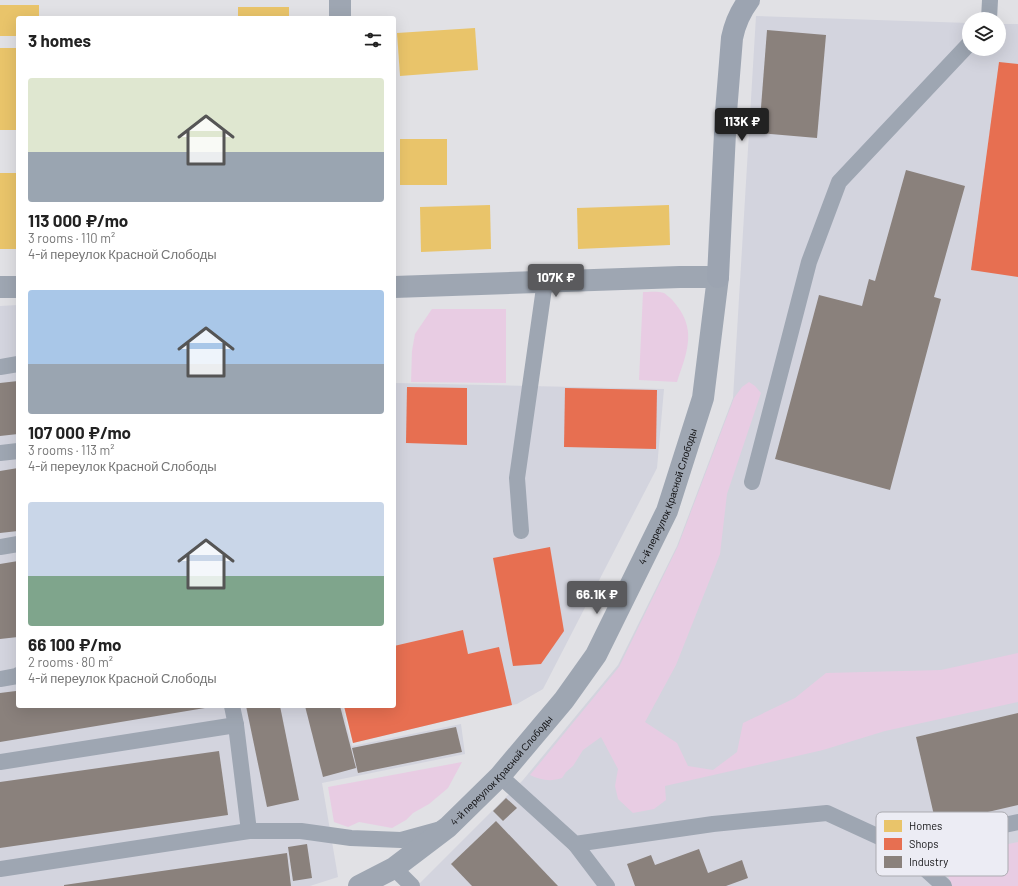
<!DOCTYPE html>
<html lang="en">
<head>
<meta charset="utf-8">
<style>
	:root { --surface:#fff; --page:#f6f6f6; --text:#222; --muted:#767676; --accent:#5a5a5d }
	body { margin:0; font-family:Barlow,sans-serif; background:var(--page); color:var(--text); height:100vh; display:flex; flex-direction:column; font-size:15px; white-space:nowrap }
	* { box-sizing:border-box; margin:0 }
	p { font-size:13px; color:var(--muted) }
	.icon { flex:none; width:22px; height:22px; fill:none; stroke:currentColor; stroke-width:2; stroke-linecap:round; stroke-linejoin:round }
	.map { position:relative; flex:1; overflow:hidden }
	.side { position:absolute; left:16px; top:16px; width:380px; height:692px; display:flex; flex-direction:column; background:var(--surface); border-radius:4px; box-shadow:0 4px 16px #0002 }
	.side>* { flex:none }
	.controls { position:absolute; left:962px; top:12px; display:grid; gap:8px }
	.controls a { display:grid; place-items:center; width:44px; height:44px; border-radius:50%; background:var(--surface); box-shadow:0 4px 16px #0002; font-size:20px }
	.price { position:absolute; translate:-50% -34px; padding:0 9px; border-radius:4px; background:var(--accent); color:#fff; font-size:13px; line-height:26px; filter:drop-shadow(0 1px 2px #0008) }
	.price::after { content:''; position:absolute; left:50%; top:24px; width:12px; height:9px; margin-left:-6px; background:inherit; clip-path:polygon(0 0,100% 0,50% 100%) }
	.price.selected { background:#222; color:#fff }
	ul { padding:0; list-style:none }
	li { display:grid; align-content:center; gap:8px; height:212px; padding:0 12px }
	li span { display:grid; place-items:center; height:124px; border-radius:4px; color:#555 }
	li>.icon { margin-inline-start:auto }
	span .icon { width:72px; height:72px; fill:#fffc; stroke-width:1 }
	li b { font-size:17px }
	h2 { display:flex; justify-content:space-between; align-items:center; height:48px; padding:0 12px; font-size:17px }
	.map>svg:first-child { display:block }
</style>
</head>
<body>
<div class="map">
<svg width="1018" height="886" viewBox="0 0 1018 886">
	<rect width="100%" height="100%" fill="#e1e1e5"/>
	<g fill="#d3d4de">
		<path d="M 756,16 L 969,23 L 969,49 L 999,49 L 999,24 L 1018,24 L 1018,886 L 417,886 L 523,780 L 618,665 L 677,546 L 733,398 Z"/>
		<path d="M 18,305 L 18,706 L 342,706 L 352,746 L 461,724 L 465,754 L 322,783 L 338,877 L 310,886 L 0,886 L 0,306 Z"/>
		<path d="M 394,383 L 664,389 L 657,468 L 543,689 L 517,704 L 512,705 L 353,743 L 344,706 L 394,706 Z"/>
	</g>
	<g fill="#e8cce3">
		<path d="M 643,292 C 648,292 659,291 664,293 C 666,294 667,296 669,297 C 681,308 690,324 688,341 C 687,355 681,369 677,382 L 639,380 Z"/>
		<path d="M 432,309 L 506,309 L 506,383 L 411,382 L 412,351 L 415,334 Z"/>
		<path d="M 749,382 L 755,386 L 761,393 L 727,494 L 720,554 L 676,665 L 645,722 L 677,743 L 688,766 L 713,770 L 737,752 L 743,723 L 795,698 L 826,673 L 941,670 L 1018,653 L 1018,702 L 885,731 L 823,750 L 665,786 L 666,800 L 654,809 L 633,813 L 618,799 L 615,786 L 618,769 L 601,737 L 583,750 L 573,766 L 566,772 L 562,778 C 550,782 541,780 530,775 L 619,667 L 678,546 L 734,398 L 742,387 Z"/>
		<path d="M 462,762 L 448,788 L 429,804 L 413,813 L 406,820 L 392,828 L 359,822 L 348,827 L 334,822 L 328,787 Z"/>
		<path d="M 1018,842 L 1018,886 L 952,886 L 941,858 Z"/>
	</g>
	<g fill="#e9c46a">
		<path d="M 0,5 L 39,5 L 39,18 L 18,18 L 18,36 L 0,36 Z"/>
		<rect x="238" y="7" width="51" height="11"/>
		<path d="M 475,28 L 478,70 L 400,76 L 397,33 Z"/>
		<rect x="0" y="48" width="18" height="82"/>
		<rect x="400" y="139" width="47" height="46"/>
		<rect x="0" y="173" width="18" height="76"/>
		<path d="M 490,205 L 491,249 L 421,252 L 420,207 Z"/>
		<path d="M 669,205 L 670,245 L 578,249 L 577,208 Z"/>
	</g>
	<g fill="#e76f51">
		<path d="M 999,62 L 1018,64 L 1018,277 L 971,270 Z"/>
		<path d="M 407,387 L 467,388 L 467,445 L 406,443 Z"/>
		<path d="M 565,388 L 657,390 L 656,449 L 564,447 Z"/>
		<path d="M 550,547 L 564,631 L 541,664 L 513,666 L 493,558 Z"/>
		<path d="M 463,630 L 468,654 L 499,647 L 512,705 L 353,743 L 344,706 L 394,706 L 394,646 Z"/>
	</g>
	<g fill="#8a817c">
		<path d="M 767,30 L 826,35 L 817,138 L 759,133 Z"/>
		<path d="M 906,170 L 965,186 L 934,297 L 941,299 L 890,490 L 775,459 L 819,295 L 862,306 L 869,279 L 875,281 Z"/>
		<path d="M 18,381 L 18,434 L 0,436 L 0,383 Z"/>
		<path d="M 18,468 L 18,531 L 0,533 L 0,471 Z"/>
		<path d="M 18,561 L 18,637 L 0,639 L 0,564 Z"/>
		<path d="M 16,691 L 18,700 L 18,706 L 205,706 L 205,708 L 0,742 L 0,693 Z"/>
		<path d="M 246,706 L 280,706 L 299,800 L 267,807 Z"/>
		<path d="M 305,706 L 340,706 L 356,768 L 323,777 Z"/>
		<path d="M 1018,713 L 1018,805 L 936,824 L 916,737 Z"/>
		<path d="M 456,727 L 462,752 L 358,773 L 352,748 Z"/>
		<path d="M 219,751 L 228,815 L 0,848 L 0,782 Z"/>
		<path d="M 506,798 L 517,808 L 503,821 L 493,811 Z"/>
		<path d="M 496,821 L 558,886 L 472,886 L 451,864 Z"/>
		<path d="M 307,844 L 312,878 L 293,881 L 288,847 Z"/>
		<path d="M 699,849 L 708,873 L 742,860 L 748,878 L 726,886 L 635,886 L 627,864 L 651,855 L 655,865 Z"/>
		<path d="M 287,853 L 291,886 L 64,886 L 64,885 Z"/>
	</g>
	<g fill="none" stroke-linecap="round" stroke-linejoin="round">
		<g stroke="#9ea6b2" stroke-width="16">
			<path d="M 989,19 L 990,0"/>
			<path d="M 0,367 L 18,364"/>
			<path d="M 0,453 L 18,451"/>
			<path d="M 752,482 L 809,262 L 839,182 L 969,44"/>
			<path d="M 521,531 L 517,478 L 545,281"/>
			<path d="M 0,547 L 18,544"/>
			<path d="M 0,679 L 17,676 L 18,675"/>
			<path d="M 232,706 L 236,725 L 249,831"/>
			<path d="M 0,762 L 236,725"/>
			<path d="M 500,776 L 575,844 L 713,824 L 827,813 L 901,847 L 1018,822"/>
			<path d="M 575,844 L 607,886"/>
			<path d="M 901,847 L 944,886"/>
			<path d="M 394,868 L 412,886"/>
			<path d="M 0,869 L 249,831 L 301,831 L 351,838 L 401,840 L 441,829"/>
		</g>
		<g stroke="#9ea6b2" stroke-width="22">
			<path d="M 340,0 L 340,18"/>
			<path d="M 0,287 L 18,287"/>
			<path id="s1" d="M 359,886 L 394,868 L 448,827 L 500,776 L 564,700 L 596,655 L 667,511 L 703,398 L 718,277 L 680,277 L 394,287"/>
		</g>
		<path stroke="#9ca4b1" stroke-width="22" d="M 718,277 L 726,112 L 732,38 C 735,23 740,12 749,0"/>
	</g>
	<g text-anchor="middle" stroke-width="4" stroke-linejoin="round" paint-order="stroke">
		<g font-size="10" fill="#121214" stroke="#ececf4">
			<text dy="4" stroke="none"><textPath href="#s1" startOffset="509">4-й переулок Красной Слободы</textPath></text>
			<text dy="4" stroke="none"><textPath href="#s1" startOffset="185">4-й переулок Красной Слободы</textPath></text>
		</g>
	</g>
	<rect x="876" y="812" width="132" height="64" rx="6" fill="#ececf4" stroke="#ababb1" stroke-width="1"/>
	<rect x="884" y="820" width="18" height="12" fill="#e9c46a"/>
	<rect x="884" y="838" width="18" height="12" fill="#e76f51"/>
	<rect x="884" y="856" width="18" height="12" fill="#8a817c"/>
	<g font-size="11" fill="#121214">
		<text x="909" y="830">Homes</text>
		<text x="909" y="848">Shops</text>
		<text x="909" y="866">Industry</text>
	</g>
</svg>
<div class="controls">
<a><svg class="icon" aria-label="layers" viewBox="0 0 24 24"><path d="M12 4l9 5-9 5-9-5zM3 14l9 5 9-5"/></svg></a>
</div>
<b class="price selected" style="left:742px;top:142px">113K ₽</b>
<b class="price" style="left:556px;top:298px">107K ₽</b>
<b class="price" style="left:597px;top:615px">66.1K ₽</b>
<section class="side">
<h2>3 homes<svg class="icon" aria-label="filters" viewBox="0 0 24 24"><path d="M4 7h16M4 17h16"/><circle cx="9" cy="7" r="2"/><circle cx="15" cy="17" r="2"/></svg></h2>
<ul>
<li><span style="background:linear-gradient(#dfe7d0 60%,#9aa5b1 0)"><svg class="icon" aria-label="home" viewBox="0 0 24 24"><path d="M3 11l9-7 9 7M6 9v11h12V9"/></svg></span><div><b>113 000 ₽/mo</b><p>3 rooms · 110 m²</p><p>4-й переулок Красной Слободы</p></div></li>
<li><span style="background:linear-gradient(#a9c7e8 60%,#9aa5b1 0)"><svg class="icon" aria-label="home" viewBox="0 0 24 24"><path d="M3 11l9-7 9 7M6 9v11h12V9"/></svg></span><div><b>107 000 ₽/mo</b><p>3 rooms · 113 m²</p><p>4-й переулок Красной Слободы</p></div></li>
<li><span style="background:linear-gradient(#c9d6e8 60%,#7fa58c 0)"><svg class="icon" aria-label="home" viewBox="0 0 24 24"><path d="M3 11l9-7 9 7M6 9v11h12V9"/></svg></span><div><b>66 100 ₽/mo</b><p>2 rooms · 80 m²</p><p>4-й переулок Красной Слободы</p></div></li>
</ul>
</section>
</div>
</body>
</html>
